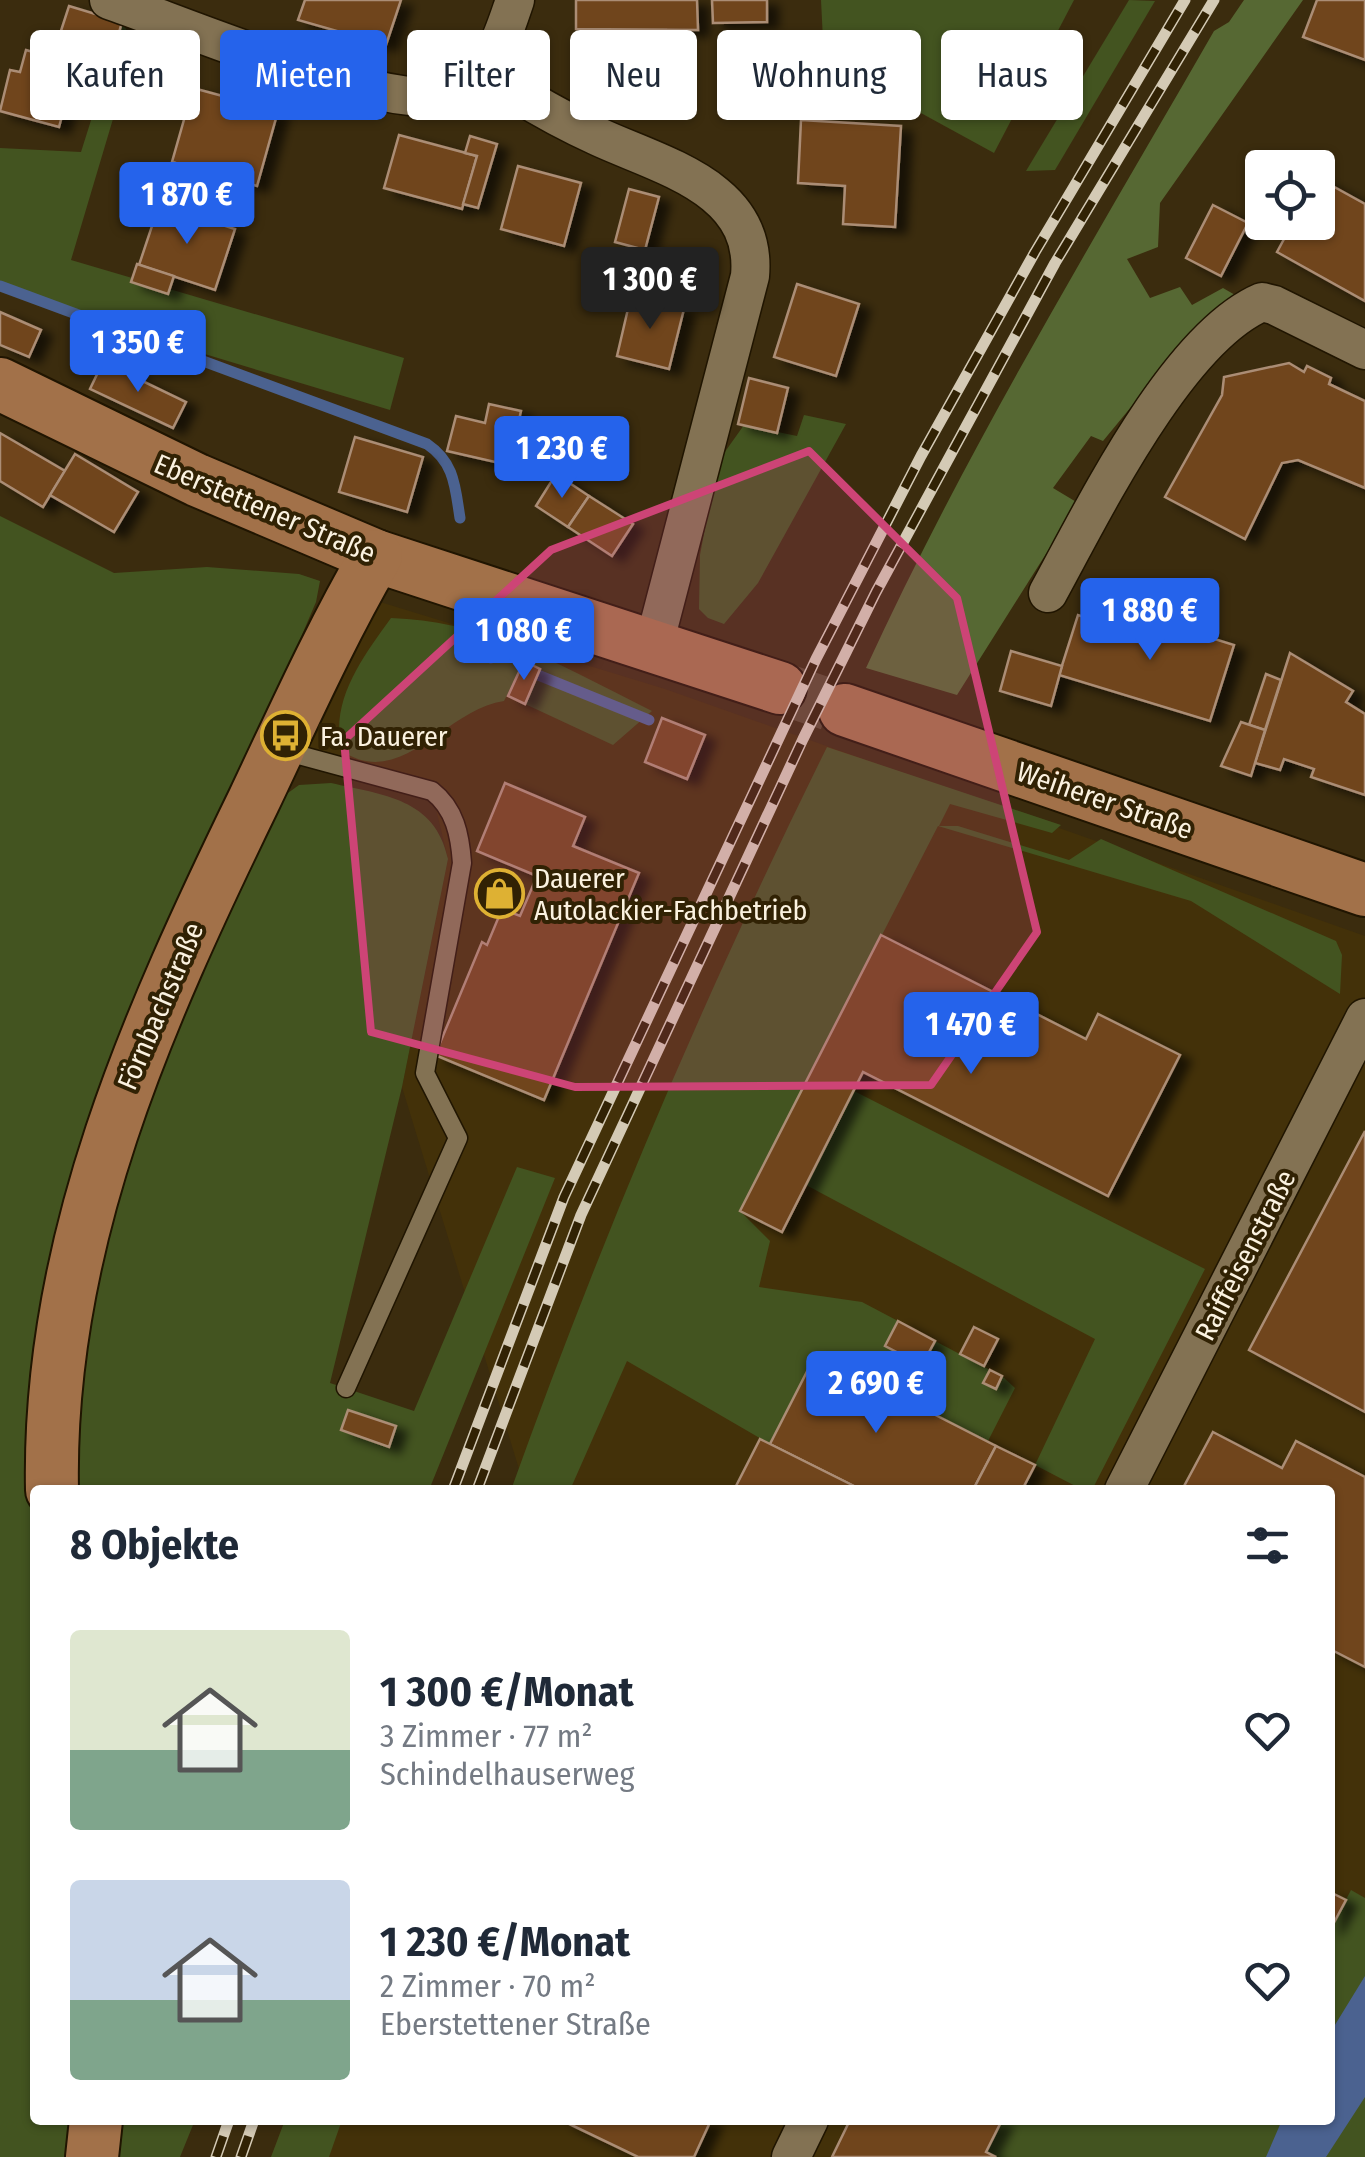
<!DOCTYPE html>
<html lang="de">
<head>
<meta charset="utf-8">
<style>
	:root { --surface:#fff; --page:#f2f2f3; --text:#1f2937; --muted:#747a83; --accent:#2563eb }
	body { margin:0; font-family:"Fira Sans Condensed",sans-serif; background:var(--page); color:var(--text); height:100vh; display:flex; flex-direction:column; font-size:38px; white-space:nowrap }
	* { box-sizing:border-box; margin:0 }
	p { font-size:32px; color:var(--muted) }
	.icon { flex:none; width:55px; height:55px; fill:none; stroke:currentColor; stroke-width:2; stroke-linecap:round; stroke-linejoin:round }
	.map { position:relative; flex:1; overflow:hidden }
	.drawer { position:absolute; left:30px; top:1485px; width:1305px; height:640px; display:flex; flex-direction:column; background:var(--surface); border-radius:10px; box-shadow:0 2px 8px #0004 }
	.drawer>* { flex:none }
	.banner { position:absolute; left:30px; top:30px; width:1305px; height:90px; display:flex; gap:20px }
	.fabs { position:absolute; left:1245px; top:150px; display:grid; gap:20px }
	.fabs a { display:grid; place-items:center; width:90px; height:90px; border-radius:10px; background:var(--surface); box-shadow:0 2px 8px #0004; font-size:50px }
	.price { position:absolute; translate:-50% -85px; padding:0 22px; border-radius:10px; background:var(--accent); color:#fff; font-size:32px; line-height:65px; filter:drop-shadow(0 2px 5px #0008) }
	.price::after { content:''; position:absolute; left:50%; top:60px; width:30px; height:22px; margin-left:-15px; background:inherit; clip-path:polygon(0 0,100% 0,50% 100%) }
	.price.on { background:#222; color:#fff }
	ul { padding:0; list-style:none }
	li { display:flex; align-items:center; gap:30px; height:250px; padding:0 40px }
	li span { display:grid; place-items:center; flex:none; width:280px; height:200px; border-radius:10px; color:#555 }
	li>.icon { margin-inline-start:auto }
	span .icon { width:120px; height:120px; fill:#fffc; stroke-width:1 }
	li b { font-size:42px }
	h2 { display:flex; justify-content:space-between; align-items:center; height:120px; padding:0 40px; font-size:42px }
	.chip { padding:0 35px; border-radius:10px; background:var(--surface); box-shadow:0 2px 8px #0004; font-size:35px; line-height:90px }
	.chip.on { background:var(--accent); color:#fff }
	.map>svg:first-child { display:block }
</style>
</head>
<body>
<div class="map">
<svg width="1365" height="2157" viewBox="0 0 1365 2157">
	<defs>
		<filter id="shadow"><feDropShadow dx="11" dy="6" stdDeviation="5" flood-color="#0009"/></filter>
	</defs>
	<rect width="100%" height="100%" fill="#3b2c0e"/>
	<g fill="#433109">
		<path d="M 354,594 L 665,689 L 1365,936 L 1365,1928 L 1330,1991 L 1330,1490 L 511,1490 L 519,1469 L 402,1087 L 448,859 L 432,792 L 278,750 Z"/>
		<path d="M 285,2120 L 1255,2120 L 1231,2157 L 271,2157 Z"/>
	</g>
	<g fill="#435420">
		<path d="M 821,0 L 1074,0 L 994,153 L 824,60 Z"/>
		<path d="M 1129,0 L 1155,1 L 1055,170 L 1026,171 Z"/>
		<path d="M 122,22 L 135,45 L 71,260 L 404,358 L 390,410 L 102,323 L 0,286 L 0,148 L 81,152 Z"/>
		<path d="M 804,415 L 846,424 L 758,583 L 724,624 L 708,618 L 699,609 L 700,555 L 717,463 L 744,425 L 797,436 Z"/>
		<path d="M 0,516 L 114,573 L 207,567 L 299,574 L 320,581 L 316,602 L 242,775 L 130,1014 L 35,1490 L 35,2120 L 74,2120 L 71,2157 L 0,2157 Z"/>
		<path d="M 391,618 C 489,621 566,668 652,711 L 613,745 L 525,704 L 540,669 L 524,662 L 504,701 C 446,709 402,791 342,751 C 329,701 363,657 391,618 Z"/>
		<path d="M 827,747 L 1061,825 L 1052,833 L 950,804 L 939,826 L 958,826 L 1069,860 L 1101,839 L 1336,941 L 1342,955 L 1340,994 L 1191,901 L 938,826 L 740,1211 L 770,1241 L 759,1287 L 862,1302 L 898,1321 L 885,1346 L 921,1365 L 935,1341 L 990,1370 L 984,1383 L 996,1389 L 1002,1376 L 1015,1388 L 988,1441 L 816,1354 L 770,1444 L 627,1361 L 570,1490 L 511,1490 C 602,1236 707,989 827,747 Z"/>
		<path d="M 331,783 C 383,795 435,798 448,859 L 402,1087 L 330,1383 L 414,1411 L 517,1167 L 555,1178 L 429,1490 L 67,1490 L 86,1310 L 150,1069 L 281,798 L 299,785 Z"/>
		<path d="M 854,1091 L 1205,1269 L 1092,1490 L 1083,1490 L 1035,1465 L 1095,1339 L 806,1185 Z"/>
		<path d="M 1351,1890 L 1365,1898 L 1365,2157 L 996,2157 L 986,2152 L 1002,2120 L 1330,2120 L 1330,1930 Z"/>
		<path d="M 114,2120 L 195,2120 L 180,2157 L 111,2157 Z"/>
		<path d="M 285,2120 L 342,2120 L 329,2157 L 271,2157 Z"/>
	</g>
	<path fill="#566833" d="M 1244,0 L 1303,0 L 1160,203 L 1158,247 L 1127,259 L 1150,298 L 1180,287 L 1192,305 L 1223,288 L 1242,299 L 1178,350 L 1103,441 L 1091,436 L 1053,488 L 1078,503 L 957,695 L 866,668 C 967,448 1094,240 1214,31 L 1229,22 Z"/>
	<path fill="#4b6290" d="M 1365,1976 L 1365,2097 L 1326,2157 L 1266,2157 L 1282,2120 L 1330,2120 L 1330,2033 Z"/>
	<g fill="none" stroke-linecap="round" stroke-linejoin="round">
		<g stroke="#4b6290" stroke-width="11">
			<path d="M 0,286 L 427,444 C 455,463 455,487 460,518"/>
			<path d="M 470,633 L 473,653 L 491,658"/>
			<path d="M 538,675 L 649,720"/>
		</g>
	</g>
	<g fill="#6f441d" stroke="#ab8d75" stroke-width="2.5" filter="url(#shadow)">
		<path d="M 305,0 L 401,0 L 386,45 L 298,20 Z"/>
		<path d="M 576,0 L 697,0 L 698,30 L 576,29 Z"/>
		<path d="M 712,0 L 767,0 L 767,22 L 713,23 Z"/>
		<path d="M 1317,0 L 1365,0 L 1365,60 L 1303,37 Z"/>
		<path d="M 69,6 L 122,22 L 112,56 L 58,40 Z"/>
		<path d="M 614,30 L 666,30 L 665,83 L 614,81 Z"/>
		<path d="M 26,50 L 76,64 L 59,127 L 0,111 L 10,70 L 20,72 Z"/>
		<path d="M 193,88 L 278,111 L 257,186 L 172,162 Z"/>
		<path d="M 801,120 L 901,126 L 895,227 L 843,224 L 845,186 L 798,183 Z"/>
		<path d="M 399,135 L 477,156 L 462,209 L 384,188 Z"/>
		<path d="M 470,136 L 497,144 L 478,208 L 463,204 L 477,156 L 465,153 Z"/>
		<path d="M 1275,154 L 1299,168 L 1268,168 Z"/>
		<path d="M 175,163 L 225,176 L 219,195 L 170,181 Z"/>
		<path d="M 518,166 L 581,183 L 564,246 L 501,229 Z"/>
		<path d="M 1262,177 L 1262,213 L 1247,205 Z"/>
		<path d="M 1318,178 L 1365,204 L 1365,301 L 1277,252 L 1290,228 L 1279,222 L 1318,222 Z"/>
		<path d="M 629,189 L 659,197 L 645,250 L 615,242 Z"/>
		<path d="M 159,205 L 235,229 L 215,290 L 139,265 Z"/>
		<path d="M 1213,205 L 1248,223 L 1221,276 L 1186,258 Z"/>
		<path d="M 137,264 L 174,276 L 168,294 L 131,282 Z"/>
		<path d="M 797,284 L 859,304 L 836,376 L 774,357 Z"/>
		<path d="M 631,296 L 684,309 L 669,369 L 617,356 Z"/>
		<path d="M 0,312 L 41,330 L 29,357 L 0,345 Z"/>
		<path d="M 103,362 L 186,402 L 173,428 L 90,389 Z"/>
		<path d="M 1289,363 L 1304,372 L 1307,366 L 1331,378 L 1329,384 L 1365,401 L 1365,488 L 1298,460 L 1282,463 L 1245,539 L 1165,497 L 1222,395 L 1224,377 Z"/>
		<path d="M 749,378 L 788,388 L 777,433 L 738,424 Z"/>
		<path d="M 489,404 L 521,411 L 516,433 L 529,436 L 522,468 L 447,451 L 456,416 L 485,423 Z"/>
		<path d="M 0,433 L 65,471 L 43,507 L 0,481 Z"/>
		<path d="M 355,437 L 423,457 L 407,512 L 339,492 Z"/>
		<path d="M 75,454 L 138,492 L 114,532 L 50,495 Z"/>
		<path d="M 556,474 L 589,496 L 568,527 L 536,506 Z"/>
		<path d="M 589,496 L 633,524 L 612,556 L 568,527 Z"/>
		<path d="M 1131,613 L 1234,645 L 1210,721 L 1059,675 L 1078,615 L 1126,630 Z"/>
		<path d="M 1011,651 L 1062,666 L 1051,706 L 1000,691 Z"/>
		<path d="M 1290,653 L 1353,691 L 1346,702 L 1365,714 L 1365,795 L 1311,777 L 1314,769 L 1284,759 L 1280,770 L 1255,763 Z"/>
		<path d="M 524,661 L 540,669 L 525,704 L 508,696 Z"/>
		<path d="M 1266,674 L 1281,680 L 1265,730 L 1249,725 Z"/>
		<path d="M 662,718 L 705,735 L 687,779 L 645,762 Z"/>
		<path d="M 1241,722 L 1265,730 L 1251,776 L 1221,766 Z"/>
		<path d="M 505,783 L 585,817 L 573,846 L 639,873 L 544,1100 L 435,1055 L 482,942 L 487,945 L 502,909 L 520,916 L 537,876 L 477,851 Z"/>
		<path d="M 881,935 L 1086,1039 L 1098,1014 L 1180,1055 L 1108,1196 L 863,1072 L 782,1232 L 740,1211 Z"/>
		<path d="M 1365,1131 L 1365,1412 L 1249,1350 Z"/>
		<path d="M 898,1321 L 935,1341 L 922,1365 L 885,1346 Z"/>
		<path d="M 974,1327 L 998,1339 L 984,1366 L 960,1354 Z"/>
		<path d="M 816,1354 L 996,1446 L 973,1490 L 862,1490 L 770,1444 Z"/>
		<path d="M 990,1370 L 1002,1376 L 996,1389 L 983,1383 Z"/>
		<path d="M 348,1410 L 396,1426 L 389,1447 L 341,1430 Z"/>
		<path d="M 1213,1432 L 1282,1468 L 1296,1441 L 1365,1477 L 1365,1667 L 1330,1649 L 1330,1490 L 1182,1490 Z"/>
		<path d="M 760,1439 L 862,1490 L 734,1490 Z"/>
		<path d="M 996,1446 L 1035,1465 L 1022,1490 L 973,1490 Z"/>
		<path d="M 1330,1892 L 1346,1900 L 1330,1930 Z"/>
		<path d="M 561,2120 L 711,2120 L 694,2157 L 638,2157 Z"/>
		<path d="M 850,2120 L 910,2122 L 1002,2120 L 986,2152 L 996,2157 L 832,2157 Z"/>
	</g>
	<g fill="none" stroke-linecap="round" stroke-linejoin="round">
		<path stroke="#584a2e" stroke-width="52" stroke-dasharray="52 26" stroke-linecap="butt" d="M 780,688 L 845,710"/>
		<defs>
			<path id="lane" d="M 284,751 L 432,791 C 455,809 460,835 462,863 L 425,1073 L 458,1138 L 346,1388"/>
			<g id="street">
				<path d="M 109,0 C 172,21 401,119 454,93 C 493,73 502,38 515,0"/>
				<path d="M 485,71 C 520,97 558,118 599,137 C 662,166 758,188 750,276 L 653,648"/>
				<path d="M 1048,593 C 1092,513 1176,339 1262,302 L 1274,305 L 1365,350"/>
				<path d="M 1124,1490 L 1365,1018"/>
				<path d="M 791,2157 L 809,2120"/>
			</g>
			<g id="secondary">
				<path d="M 0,384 L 197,480 L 376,556 L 780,688"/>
				<path d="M 845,710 L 1365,890"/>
				<path d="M 52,1490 C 47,1242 148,1018 254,800 C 293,718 330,635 376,556"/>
				<path d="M 92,2157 L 96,2120"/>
			</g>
		</defs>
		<use href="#lane" stroke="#201501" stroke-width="21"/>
		<use href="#street" stroke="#201501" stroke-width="41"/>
		<use href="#secondary" stroke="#201501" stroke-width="56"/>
		<use href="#lane" stroke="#837253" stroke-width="18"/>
		<use href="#street" stroke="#837253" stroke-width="38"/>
		<use href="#secondary" stroke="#a27149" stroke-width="52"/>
		<defs>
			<g id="rail">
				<path d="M 453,1490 L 564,1197 L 816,659 L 921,456 L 1035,252 L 1185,0"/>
				<path d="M 477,1490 L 581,1215 L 803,739 L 876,592 L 1055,263 L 1214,0"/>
				<path d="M 216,2157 L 229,2120"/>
				<path d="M 241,2157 L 254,2120"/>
			</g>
		</defs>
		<use href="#rail" stroke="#d4cab5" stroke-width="11"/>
		<use href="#rail" stroke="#312204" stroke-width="8" stroke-dasharray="22" stroke-linecap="butt"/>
	</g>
	<path fill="#cd4476" fill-opacity="0.2" stroke="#cd4476" stroke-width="8" stroke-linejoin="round" d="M 809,451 L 957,598 L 1037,932 L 931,1085 L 575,1087 L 371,1032 L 344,740 L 551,550 Z"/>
	<defs>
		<symbol id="bus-ring" viewBox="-11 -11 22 22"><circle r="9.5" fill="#312204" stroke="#deb133" stroke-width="1.5"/><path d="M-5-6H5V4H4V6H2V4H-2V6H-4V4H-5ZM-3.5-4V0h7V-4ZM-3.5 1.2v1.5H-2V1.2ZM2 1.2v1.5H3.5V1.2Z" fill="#deb133"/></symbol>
		<symbol id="shop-ring" viewBox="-11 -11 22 22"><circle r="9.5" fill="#312204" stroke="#deb133" stroke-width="1.5"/><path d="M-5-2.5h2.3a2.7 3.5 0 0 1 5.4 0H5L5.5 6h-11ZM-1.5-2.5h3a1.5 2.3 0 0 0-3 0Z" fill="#deb133"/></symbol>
	</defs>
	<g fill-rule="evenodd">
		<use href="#bus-ring" x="258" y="708" width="55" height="55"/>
		<use href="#shop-ring" x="472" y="866" width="55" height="55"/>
	</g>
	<g text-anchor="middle" stroke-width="8" stroke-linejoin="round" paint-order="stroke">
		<g font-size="28" fill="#fbf2e0" stroke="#312204">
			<text transform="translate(265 508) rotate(23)" y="10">Eberstettener Straße</text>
			<text transform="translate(1105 800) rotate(19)" y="10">Weiherer Straße</text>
			<text transform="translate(160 1006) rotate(-67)" y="10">Förnbachstraße</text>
			<text transform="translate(1245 1255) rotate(-63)" y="10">Raiffeisenstraße</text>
		</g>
		<g font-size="28" fill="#fbf2e0" stroke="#312204" text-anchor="start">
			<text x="320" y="746">Fa. Dauerer</text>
			<text x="534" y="888">Dauerer<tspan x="534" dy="32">Autolackier-Fachbetrieb</tspan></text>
		</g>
	</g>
</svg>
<div class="fabs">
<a><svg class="icon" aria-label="locate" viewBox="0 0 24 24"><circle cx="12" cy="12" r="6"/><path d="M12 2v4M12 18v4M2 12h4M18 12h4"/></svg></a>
</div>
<b class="price" style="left:187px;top:247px">1 870 €</b>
<b class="price on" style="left:650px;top:332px">1 300 €</b>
<b class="price" style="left:138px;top:395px">1 350 €</b>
<b class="price" style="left:562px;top:501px">1 230 €</b>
<b class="price" style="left:1150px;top:663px">1 880 €</b>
<b class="price" style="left:524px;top:683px">1 080 €</b>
<b class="price" style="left:971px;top:1077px">1 470 €</b>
<b class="price" style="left:876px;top:1436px">2 690 €</b>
<div class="banner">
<a class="chip">Kaufen</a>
<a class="chip on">Mieten</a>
<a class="chip">Filter</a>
<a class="chip">Neu</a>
<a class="chip">Wohnung</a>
<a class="chip">Haus</a>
</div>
<section class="drawer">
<h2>8 Objekte<svg class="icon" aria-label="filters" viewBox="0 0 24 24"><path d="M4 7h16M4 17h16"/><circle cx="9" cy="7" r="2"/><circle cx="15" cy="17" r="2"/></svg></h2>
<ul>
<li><span style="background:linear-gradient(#dfe7d0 60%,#7fa58c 0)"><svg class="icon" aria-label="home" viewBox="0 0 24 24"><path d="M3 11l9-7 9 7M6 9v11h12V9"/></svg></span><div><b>1 300 €/Monat</b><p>3 Zimmer · 77 m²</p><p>Schindelhauserweg</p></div><svg class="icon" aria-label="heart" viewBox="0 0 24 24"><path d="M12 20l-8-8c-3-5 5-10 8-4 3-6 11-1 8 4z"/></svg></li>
<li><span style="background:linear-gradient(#c9d6e8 60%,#7fa58c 0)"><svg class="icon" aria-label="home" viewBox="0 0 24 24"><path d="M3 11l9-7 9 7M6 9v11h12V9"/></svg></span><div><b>1 230 €/Monat</b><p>2 Zimmer · 70 m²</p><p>Eberstettener Straße</p></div><svg class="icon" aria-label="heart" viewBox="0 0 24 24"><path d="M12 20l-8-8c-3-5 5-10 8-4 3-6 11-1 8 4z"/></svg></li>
</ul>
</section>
</div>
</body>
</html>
